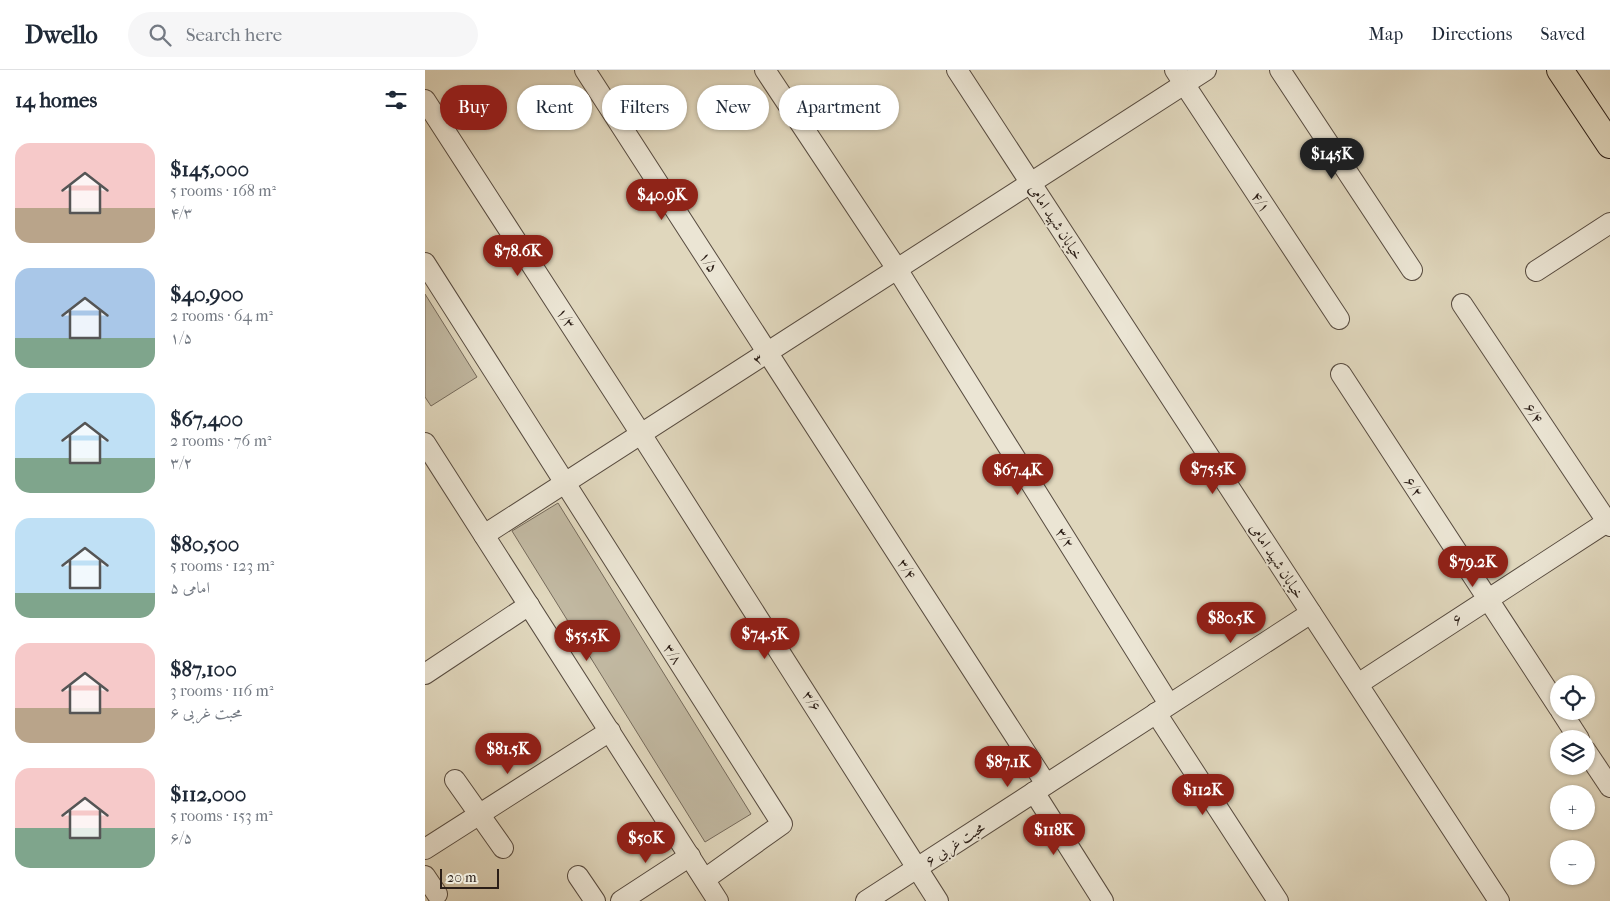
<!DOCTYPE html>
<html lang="en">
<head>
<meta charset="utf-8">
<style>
	:root { --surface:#fff; --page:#f6f6f7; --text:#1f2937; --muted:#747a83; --line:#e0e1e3; --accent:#8f2418 }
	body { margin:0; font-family:"IM FELL French Canon",Amiri,serif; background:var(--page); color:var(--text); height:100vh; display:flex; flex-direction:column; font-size:19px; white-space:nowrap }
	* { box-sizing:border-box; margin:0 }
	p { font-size:16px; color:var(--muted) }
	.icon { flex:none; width:28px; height:28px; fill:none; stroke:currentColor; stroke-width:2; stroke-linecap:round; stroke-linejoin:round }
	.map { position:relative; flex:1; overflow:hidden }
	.sheet { display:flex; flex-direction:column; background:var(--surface); width:425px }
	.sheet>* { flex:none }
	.top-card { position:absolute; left:15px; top:15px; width:475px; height:45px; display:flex; gap:10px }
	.controls { position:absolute; left:1125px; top:605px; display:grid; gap:10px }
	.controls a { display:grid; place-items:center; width:45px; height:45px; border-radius:50%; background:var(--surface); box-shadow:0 1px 4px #0004; font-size:25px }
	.scale { position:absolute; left:15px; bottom:12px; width:59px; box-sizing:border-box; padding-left:5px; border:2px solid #2b1e17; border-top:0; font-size:14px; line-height:18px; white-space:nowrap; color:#2b1e17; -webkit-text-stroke:4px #ebe5d4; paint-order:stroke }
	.price { position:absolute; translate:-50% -42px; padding:0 11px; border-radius:18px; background:var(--accent); color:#fff; font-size:16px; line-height:32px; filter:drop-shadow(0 1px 2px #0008) }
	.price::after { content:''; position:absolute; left:50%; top:30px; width:15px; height:11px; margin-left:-8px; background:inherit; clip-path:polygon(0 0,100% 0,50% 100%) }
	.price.active { background:#222; color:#fff }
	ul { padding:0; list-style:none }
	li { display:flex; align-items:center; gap:15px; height:125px; padding:0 15px }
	li span { display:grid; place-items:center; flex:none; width:140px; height:100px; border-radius:15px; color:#555 }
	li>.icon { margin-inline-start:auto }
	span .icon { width:60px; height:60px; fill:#fffc; stroke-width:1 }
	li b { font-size:21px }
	h2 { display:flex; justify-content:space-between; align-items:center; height:60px; padding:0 15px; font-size:21px }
	.chip { padding:0 18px; border-radius:22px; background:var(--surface); box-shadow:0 1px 4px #0004; font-size:18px; line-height:45px }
	.chip.active { background:var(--accent); color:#fff }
	header { display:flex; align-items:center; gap:30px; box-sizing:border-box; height:70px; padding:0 25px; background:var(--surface); border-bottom:1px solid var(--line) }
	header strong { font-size:24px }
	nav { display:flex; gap:28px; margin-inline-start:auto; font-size:18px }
	.search { width:350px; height:45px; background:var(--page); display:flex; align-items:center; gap:12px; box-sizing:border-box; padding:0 18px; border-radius:28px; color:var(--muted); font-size:19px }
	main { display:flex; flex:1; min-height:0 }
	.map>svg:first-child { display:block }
</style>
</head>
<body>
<header>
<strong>Dwello</strong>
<div class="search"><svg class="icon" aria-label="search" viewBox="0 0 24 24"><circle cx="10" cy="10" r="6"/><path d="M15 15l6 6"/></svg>Search here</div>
<nav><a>Map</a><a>Directions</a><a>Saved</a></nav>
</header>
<main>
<section class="sheet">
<h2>14 homes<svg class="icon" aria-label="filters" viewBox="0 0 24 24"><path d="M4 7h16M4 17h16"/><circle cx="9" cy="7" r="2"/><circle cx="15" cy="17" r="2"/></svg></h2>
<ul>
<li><span style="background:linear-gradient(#f6c9c9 65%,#b9a48a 0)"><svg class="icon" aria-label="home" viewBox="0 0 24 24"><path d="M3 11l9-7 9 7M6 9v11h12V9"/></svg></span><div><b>$145,000</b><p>5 rooms · 168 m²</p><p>۴/۳</p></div></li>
<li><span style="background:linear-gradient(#a9c7e8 70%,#7fa58c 0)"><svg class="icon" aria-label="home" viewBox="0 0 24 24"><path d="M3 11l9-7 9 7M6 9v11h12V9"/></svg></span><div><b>$40,900</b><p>2 rooms · 64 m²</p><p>۱/۵</p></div></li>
<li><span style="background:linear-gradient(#bfe0f5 65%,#7fa58c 0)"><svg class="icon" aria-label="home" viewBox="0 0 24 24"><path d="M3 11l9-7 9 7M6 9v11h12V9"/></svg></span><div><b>$67,400</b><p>2 rooms · 76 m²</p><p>۳/۲</p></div></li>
<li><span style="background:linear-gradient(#bfe0f5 75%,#7fa58c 0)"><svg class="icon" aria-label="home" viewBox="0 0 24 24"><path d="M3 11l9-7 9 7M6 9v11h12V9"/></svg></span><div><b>$80,500</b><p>5 rooms · 123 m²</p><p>امامی ۵</p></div></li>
<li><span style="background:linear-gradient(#f6c9c9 65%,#b9a48a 0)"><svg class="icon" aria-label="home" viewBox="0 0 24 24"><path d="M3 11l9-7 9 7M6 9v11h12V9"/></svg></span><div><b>$87,100</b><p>3 rooms · 116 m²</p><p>محبت غربی ۶</p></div></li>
<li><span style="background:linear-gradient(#f6c9c9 60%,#7fa58c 0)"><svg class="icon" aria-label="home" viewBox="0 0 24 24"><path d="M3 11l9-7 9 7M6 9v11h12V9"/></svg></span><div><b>$112,000</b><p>5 rooms · 153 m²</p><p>۶/۵</p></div></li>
</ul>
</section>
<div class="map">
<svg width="1185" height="831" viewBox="0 0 1185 831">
	<rect width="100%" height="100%" fill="#e0d7bd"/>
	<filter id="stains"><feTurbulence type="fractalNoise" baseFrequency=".004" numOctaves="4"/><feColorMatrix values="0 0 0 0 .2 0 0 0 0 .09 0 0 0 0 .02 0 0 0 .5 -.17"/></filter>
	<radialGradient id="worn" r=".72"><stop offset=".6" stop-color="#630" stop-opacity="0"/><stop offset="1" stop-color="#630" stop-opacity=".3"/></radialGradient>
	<g fill="#c1b8a1" stroke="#766b5c">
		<path d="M 0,224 L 52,307 L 6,336 L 0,327 Z"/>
		<path d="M 133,433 L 326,744 L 280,772 L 87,461 Z"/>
	</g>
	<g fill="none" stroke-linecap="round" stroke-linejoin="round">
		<defs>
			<g id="minor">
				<path d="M 160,0 L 621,714"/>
				<path d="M 340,0 L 472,199 L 744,634"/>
				<path d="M 532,0 L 1074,831"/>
				<path d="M 750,0 L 914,249"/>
				<path d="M 855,0 L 987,200"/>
				<path d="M 0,30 L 216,364 L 513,831"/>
				<path d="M 0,193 L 357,754 L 280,809"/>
				<path d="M 1111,201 L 1185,153"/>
				<path d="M 1037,234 L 1185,456"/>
				<path d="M 916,304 L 1134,638"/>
				<path d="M 0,373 L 293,831"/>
				<path d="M 59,465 L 781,0"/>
				<path d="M 0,604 L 104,535"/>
				<path d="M 933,614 L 1182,452"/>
				<path d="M 1136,641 L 1154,669"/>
				<path d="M 731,643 L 853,831"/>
				<path d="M 1161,681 L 1185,717"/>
				<path d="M 30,710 L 78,778"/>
				<path d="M 609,722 L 678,831"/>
				<path d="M 0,779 L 185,661"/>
				<path d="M 0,806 L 12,824"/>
				<path d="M 153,806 L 170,831"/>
				<path d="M 196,831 L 265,786"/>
				<path d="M 441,831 L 886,543"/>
			</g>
			<path id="major" d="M 1135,0 L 1185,75"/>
		</defs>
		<use href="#minor" stroke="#584c40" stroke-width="22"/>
		<use href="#major" stroke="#2b1e17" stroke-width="28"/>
		<use href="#minor" stroke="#ebe5d4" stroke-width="20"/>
		<use href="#major" stroke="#e0d7bd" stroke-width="26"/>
	</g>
	<g text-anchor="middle" stroke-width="4" stroke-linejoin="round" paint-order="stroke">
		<g font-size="15" fill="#2b1e17" stroke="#ebe5d4">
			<text transform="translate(836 132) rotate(57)" y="5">۴/۱</text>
			<text transform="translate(631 152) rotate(57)" y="5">خیابان شهید امامی</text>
			<text transform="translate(284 192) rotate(57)" y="5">۱/۵</text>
			<text transform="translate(141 248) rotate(57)" y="5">۱/۳</text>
			<text transform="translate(333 289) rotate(-33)" y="5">۳</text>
			<text transform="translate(1109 343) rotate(56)" y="5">۶/۴</text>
			<text transform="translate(989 417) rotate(57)" y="5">۶/۲</text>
			<text transform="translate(640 468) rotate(58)" y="5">۳/۲</text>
			<text transform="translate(852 491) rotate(57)" y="5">خیابان شهید امامی</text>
			<text transform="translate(482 499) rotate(57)" y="5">۳/۴</text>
			<text transform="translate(1032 549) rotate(-33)" y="5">۶</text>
			<text transform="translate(248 584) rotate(57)" y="5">۳/۸</text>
			<text transform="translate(387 631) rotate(57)" y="5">۳/۶</text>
			<text transform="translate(530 774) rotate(-33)" y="5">محبت غربی ۶</text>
		</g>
	</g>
	<rect width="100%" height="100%" filter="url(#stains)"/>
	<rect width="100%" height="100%" fill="url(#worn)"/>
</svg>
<div class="controls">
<a><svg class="icon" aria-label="locate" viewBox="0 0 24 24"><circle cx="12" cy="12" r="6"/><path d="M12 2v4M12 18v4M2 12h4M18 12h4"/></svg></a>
<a><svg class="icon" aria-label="layers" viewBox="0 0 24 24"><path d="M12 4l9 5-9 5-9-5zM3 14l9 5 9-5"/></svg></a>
<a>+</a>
<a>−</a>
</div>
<div class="scale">20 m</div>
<b class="price active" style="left:907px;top:110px">$145K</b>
<b class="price" style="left:237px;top:151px">$40.9K</b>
<b class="price" style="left:93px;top:207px">$78.6K</b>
<b class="price" style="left:788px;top:425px">$75.5K</b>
<b class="price" style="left:593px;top:426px">$67.4K</b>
<b class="price" style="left:1048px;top:518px">$79.2K</b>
<b class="price" style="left:806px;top:574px">$80.5K</b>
<b class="price" style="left:340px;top:590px">$74.5K</b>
<b class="price" style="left:162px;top:592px">$55.5K</b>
<b class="price" style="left:83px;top:705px">$81.5K</b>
<b class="price" style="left:583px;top:718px">$87.1K</b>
<b class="price" style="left:778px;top:746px">$112K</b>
<b class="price" style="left:629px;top:786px">$118K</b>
<b class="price" style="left:221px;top:794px">$50K</b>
<div class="top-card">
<a class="chip active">Buy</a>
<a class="chip">Rent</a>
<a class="chip">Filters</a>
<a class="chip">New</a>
<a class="chip">Apartment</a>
</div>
</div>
</main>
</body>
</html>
